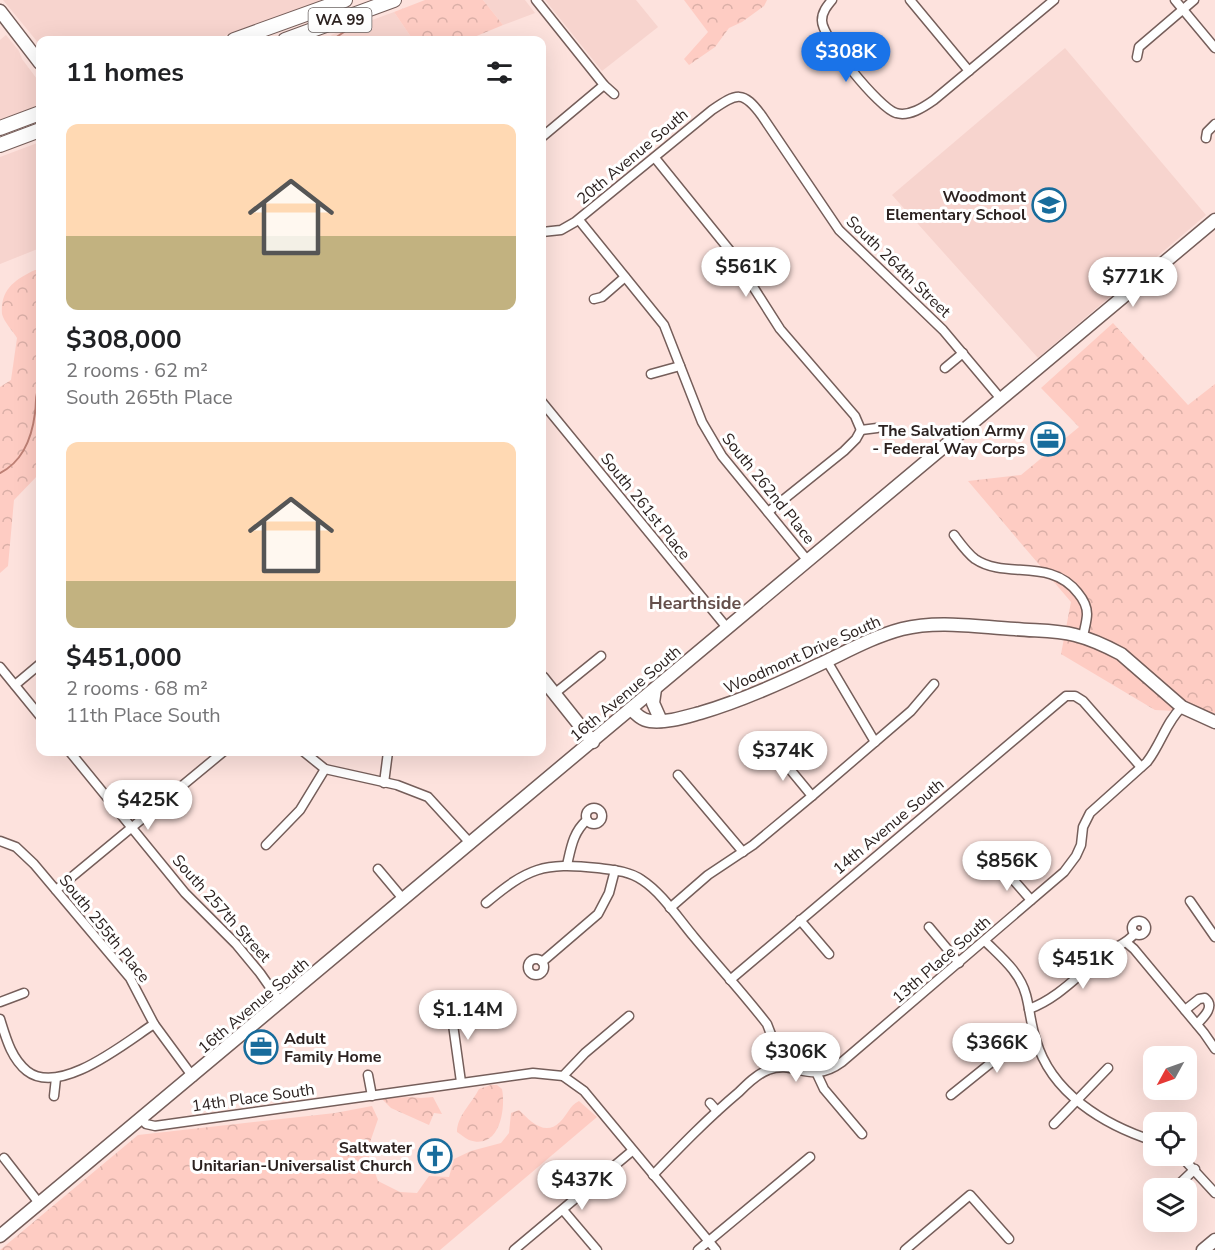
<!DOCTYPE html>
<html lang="en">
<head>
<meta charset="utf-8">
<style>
	:root { --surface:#fff; --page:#f2f2f2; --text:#202124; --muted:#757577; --accent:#1a73e8 }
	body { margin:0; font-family:"Nunito Sans",sans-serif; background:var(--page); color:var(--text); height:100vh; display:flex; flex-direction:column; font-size:22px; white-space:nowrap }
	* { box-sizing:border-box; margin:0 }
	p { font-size:20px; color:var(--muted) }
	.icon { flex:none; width:33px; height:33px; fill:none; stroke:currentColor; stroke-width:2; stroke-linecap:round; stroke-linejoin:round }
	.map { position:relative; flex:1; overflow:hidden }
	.side { position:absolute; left:36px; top:36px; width:510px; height:720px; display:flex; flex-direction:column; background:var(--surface); border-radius:12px; box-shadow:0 6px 24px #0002 }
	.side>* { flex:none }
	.needle { width:39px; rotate:230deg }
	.buttons { position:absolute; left:1143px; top:1046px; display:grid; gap:12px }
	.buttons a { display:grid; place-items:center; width:54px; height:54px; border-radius:12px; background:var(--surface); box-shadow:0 6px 24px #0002; font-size:30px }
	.price { position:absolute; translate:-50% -51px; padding:0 14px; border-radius:21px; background:#fff; color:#222; font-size:20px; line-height:39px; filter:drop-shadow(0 2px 3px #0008) }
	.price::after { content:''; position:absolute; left:50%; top:36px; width:18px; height:14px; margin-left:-9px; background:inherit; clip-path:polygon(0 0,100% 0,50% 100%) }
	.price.active { background:var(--accent); color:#fff }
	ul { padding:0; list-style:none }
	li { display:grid; align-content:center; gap:12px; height:318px; padding:0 30px }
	li span { display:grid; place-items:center; height:186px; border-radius:12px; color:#555 }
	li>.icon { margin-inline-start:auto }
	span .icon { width:108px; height:108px; fill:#fffc; stroke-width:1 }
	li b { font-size:26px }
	h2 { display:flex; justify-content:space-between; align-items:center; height:72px; padding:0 30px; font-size:26px }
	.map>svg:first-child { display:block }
</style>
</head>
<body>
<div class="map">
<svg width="1215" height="1250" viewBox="0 0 1215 1250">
	<defs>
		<pattern id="forest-crowns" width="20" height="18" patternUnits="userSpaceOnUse" patternTransform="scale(1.5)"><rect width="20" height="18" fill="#feccc3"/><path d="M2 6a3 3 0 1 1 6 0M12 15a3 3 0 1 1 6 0" fill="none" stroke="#daafa7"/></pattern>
	</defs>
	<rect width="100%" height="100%" fill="#fde2dd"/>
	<g fill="#f7d4ce">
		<path d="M 3,0 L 326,0 L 213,40 L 40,40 L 40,45 Z"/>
		<path d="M 483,0 L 525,0 L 535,13 L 503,25 Z"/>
		<path d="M 545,0 L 636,0 L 658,27 L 602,71 Z"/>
		<path d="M 394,12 L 413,40 L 335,40 L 331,35 Z"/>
		<path d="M 6,35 L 19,51 L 22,59 L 40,83 L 40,105 L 0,120 L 0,40 Z"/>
		<path d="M 1065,48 L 1206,215 L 1038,358 L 892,195 Z"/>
		<path d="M 40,142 L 40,248 L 0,264 L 0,157 Z"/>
	</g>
	<g fill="url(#forest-crowns)">
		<path d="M 425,0 L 483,0 L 503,25 L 467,40 L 413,40 L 394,12 Z"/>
		<path d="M 684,0 L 767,0 L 764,6 L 742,22 L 729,28 L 715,47 L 689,65 L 684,59 L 708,32 Z"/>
		<path d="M 35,270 L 40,270 L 40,473 L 14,500 L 8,566 L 0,573 L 0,387 L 11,380 L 17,338 C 13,331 4,322 2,314 C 0,289 16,279 35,270 Z"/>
		<path d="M 1113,323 L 1188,405 L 1215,384 L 1215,713 L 1155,710 L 1061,654 L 1071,602 L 968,481 L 1021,475 L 1079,427 L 1041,388 Z"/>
		<path d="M 491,1085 L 497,1085 L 502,1089 C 506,1108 500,1151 469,1140 C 465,1138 460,1134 457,1132 C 457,1116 472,1103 479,1089 Z"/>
		<path d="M 410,1097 L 421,1098 L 433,1097 L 442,1114 L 434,1113 L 429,1125 L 391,1108 L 381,1098 Z"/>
		<path d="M 579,1101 L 597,1117 L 440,1250 L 0,1250 L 138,1135 L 335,1113 L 372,1106 L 378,1119 L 367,1151 L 378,1181 L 400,1192 L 417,1193 L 429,1176 L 449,1177 L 454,1159 L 471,1151 L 501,1143 L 509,1133 L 511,1113 L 519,1110 C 530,1121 545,1137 560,1122 C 568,1114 569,1106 579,1101 Z"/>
	</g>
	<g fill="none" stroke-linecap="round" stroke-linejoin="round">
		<g stroke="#be8075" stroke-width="2">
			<path d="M 332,40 L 353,26"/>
			<path d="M 0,473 C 24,461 32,437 35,413 C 37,402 34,395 40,385"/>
		</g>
		<defs>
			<g id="minor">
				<path d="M 536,0 L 604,85 L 614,94"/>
				<path d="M 832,0 C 827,6 822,12 822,20 C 821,37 880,109 896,113 C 909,117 924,107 934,100 L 1054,0"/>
				<path d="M 910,0 L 969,71"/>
				<path d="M 1175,0 L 1215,48"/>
				<path d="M 1137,57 L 1139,47 L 1194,0"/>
				<path d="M 542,137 L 604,85"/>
				<path d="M 1206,138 L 1207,132 L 1215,124"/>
				<path d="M 655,158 L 731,252 L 780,329 L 855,416 L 861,430"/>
				<path d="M 579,220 L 664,325 L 702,422 L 722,456 L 808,561"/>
				<path d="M 542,232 L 561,230 L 575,222 L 712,110 C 737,93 743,90 762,116 L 839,230 L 943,330 L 1001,399"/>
				<path d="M 594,299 L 602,297 L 625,277"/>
				<path d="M 945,368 L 963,353"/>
				<path d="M 651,374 L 680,366"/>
				<path d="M 542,402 L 728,629"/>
				<path d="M 861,430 L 877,428"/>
				<path d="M 768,512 L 844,451 L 856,439 L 861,430"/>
				<path d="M 954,535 C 960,543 967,553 975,559 C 1006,580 1050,557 1078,593 C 1083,599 1087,607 1087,614 C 1087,621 1084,630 1083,637"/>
				<path d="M 827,661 L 875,742"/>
				<path d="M 0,667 L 40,716"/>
				<path d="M 15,685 L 40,664"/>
				<path d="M 554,694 L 601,656"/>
				<path d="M 774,750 L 812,796"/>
				<path d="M 70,752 L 185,893 L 236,944 L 260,973 L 281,1003"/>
				<path d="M 304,752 L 325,769 L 397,785 L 428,797 L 471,844"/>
				<path d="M 678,775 L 743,852"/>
				<path d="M 384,783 L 388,752"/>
				<circle cx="594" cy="816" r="8"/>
				<path d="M 0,841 L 16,847 L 34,864 L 130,978 L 154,1024 L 193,1077"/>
				<path d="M 266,845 L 300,810 L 325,769"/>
				<path d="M 567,865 C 571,848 573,832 587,820"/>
				<path d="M 1002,867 L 1031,900"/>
				<path d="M 378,869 L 404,900"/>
				<path d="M 56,890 L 223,752"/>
				<path d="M 1190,901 L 1215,937"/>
				<path d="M 486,903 C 528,868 543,862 598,868 C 613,870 629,871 642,880 C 662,893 678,918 694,937 C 718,966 744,994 767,1024 L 772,1037 L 776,1067"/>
				<path d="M 670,908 L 708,875 L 753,845 L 812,796 L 911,711 L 934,684"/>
				<path d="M 800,920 L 829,954"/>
				<circle cx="1139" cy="928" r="7"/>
				<path d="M 929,927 L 959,963"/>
				<path d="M 985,941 C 1001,957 1020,972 1026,995 C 1030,1010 1031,1026 1036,1040 C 1051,1093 1104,1125 1154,1141"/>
				<path d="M 1127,943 L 1134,949 L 1204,1033 L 1215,1049"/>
				<circle cx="536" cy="967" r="8"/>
				<path d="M 542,962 L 598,914 L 609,893 L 615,870"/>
				<path d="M 730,980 L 1066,696 L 1075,696 L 1083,701 L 1141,767"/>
				<path d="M 0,1002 L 24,993"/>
				<path d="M 450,1003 L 461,1082"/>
				<path d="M 1029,1009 C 1059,998 1080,973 1105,954 C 1116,946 1127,944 1135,933"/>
				<path d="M 1185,1010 L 1199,999 L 1205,998 C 1215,1006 1205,1016 1197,1024"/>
				<path d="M 0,1019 C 6,1038 11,1058 27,1071 C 60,1097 126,1042 154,1024"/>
				<path d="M 817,1074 L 824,1089 L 862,1134"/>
				<path d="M 368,1075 L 372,1096"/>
				<path d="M 563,1076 L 585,1053 L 629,1016"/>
				<path d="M 951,1095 L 992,1062 L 1035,1040"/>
				<path d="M 54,1096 L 56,1078"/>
				<path d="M 710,1103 L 717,1111"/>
				<path d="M 141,1118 L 146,1124 L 155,1126 L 533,1073 L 563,1076 L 584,1091 L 716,1250"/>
				<path d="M 1054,1124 L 1108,1068"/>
				<path d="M 1180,1155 L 1215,1193"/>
				<path d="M 4,1158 L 39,1203"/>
				<path d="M 653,1175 C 681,1146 708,1118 739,1092 C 747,1084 757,1074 768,1070 C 796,1059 809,1086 842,1062 L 1064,872 L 1076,856 L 1081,845 L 1083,827 L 1090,813 L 1147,762 C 1161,744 1166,722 1182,707"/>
				<path d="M 1175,1188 L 1195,1169"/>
				<path d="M 563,1210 L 597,1250"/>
				<path d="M 514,1250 L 632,1151"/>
				<path d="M 698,1250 L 810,1157"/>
				<path d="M 905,1250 L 970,1195 L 1009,1239"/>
			</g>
			<g id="secondary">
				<path d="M 0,11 L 40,63"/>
				<path d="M 542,678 L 593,742"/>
				<path d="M 655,689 L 653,703 L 661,721"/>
				<path d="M 631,709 C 637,715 642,720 650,721 C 666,723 685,717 700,713 C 741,701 779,684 818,665 C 846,652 872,637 902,629 C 938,620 978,627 1015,629 C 1035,631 1056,630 1075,635 C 1091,639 1106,646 1121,654 L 1182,707 L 1215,722"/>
				<path d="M 0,1236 L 1215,220"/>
				<path d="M 1203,1250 L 1215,1240"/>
			</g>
			<g id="primary">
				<path d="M 234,40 L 345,0"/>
				<path d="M 285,40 L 394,0"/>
				<path d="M 0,128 L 40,113"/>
				<path d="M 0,145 L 40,130"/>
			</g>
		</defs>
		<use href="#minor" stroke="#755e5a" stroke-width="11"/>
		<use href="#secondary" stroke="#755e5a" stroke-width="15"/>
		<use href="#primary" stroke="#755e5a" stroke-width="16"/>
		<use href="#minor" stroke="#fff" stroke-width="8"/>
		<use href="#secondary" stroke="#fff" stroke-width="12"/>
		<use href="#primary" stroke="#fff" stroke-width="14"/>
	</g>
	<defs>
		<symbol id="school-ring" viewBox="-11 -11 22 22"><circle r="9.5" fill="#fff" stroke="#186c9c" stroke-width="1.5"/><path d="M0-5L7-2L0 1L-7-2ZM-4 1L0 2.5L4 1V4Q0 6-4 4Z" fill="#186c9c"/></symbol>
		<symbol id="office-ring" viewBox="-11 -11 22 22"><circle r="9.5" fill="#fff" stroke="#186c9c" stroke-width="1.5"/><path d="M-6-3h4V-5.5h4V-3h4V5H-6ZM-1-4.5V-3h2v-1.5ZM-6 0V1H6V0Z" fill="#186c9c"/></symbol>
		<symbol id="church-ring" viewBox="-11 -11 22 22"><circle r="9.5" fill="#fff" stroke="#186c9c" stroke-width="1.5"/><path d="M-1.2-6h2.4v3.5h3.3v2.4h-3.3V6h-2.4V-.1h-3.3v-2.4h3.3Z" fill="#186c9c"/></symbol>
	</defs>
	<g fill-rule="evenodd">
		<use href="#school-ring" x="1030" y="186" width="38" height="38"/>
		<use href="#office-ring" x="1029" y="420" width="38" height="38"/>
		<use href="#office-ring" x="242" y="1028" width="38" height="38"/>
		<use href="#church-ring" x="416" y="1137" width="38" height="38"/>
	</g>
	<g text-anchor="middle" stroke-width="6" stroke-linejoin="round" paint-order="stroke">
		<rect fill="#fff" stroke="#6b6463" stroke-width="1.5" x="308.5" y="8" width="63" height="24" rx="4.5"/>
		<g font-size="15" font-weight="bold" fill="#2c2220">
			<text x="340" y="25">WA 99</text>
		</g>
		<g font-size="16" fill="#2c2220" stroke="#fff">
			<text transform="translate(632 156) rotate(-40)" y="6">20th Avenue South</text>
			<text transform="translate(899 266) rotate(44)" y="6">South 264th Street</text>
			<text transform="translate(769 488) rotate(51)" y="6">South 262nd Place</text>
			<text transform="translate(646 506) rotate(51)" y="6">South 261st Place</text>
			<text transform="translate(802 654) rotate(-24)" y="6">Woodmont Drive South</text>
			<text transform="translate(625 693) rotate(-40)" y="6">16th Avenue South</text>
			<text transform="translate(888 826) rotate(-40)" y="6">14th Avenue South</text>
			<text transform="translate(222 908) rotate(48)" y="6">South 257th Street</text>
			<text transform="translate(105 928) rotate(51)" y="6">South 255th Place</text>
			<text transform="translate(941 959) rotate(-41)" y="6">13th Place South</text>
			<text transform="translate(253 1005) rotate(-40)" y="6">16th Avenue South</text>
			<text transform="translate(253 1097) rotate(-8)" y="6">14th Place South</text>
		</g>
		<g font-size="16" font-weight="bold" fill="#2c2220" stroke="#fff" text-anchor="end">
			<text x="1026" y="202">Woodmont<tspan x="1026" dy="18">Elementary School</tspan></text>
			<text x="1025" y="436">The Salvation Army<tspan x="1025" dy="18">- Federal Way Corps</tspan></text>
			<text x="284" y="1044" text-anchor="start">Adult<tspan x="284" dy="18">Family Home</tspan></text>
			<text x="412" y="1153">Saltwater<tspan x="412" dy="18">Unitarian-Universalist Church</tspan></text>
		</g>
		<g font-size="18" font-weight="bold" fill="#654f4b" stroke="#fff">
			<text x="695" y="609">Hearthside</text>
		</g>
	</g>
</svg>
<div class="buttons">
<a><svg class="needle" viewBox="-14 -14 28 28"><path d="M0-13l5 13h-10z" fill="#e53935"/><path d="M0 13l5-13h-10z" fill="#757577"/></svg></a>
<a><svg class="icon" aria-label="locate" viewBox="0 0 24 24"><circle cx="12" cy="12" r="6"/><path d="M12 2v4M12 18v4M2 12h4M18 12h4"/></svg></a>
<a><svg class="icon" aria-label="layers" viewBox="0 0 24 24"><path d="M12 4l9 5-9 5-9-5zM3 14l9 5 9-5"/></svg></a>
</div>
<b class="price active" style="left:846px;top:83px">$308K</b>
<b class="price" style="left:746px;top:298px">$561K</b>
<b class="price" style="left:1133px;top:308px">$771K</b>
<b class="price" style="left:783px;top:782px">$374K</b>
<b class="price" style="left:148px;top:831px">$425K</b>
<b class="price" style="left:1007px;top:892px">$856K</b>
<b class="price" style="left:1083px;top:990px">$451K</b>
<b class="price" style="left:468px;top:1041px">$1.14M</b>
<b class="price" style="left:997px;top:1074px">$366K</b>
<b class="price" style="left:796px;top:1083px">$306K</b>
<b class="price" style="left:582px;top:1211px">$437K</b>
<section class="side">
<h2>11 homes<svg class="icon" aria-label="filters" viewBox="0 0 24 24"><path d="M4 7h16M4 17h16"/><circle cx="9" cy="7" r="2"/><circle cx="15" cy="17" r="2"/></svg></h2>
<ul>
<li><span style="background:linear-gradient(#ffd9b3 60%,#c2b280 0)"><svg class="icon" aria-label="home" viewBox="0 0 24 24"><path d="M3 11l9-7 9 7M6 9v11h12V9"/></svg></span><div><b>$308,000</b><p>2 rooms · 62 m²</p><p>South 265th Place</p></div></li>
<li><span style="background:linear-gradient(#ffd9b3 75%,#c2b280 0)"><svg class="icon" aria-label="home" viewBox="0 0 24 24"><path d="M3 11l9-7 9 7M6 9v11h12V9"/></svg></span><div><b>$451,000</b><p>2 rooms · 68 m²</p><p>11th Place South</p></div></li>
</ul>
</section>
</div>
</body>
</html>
